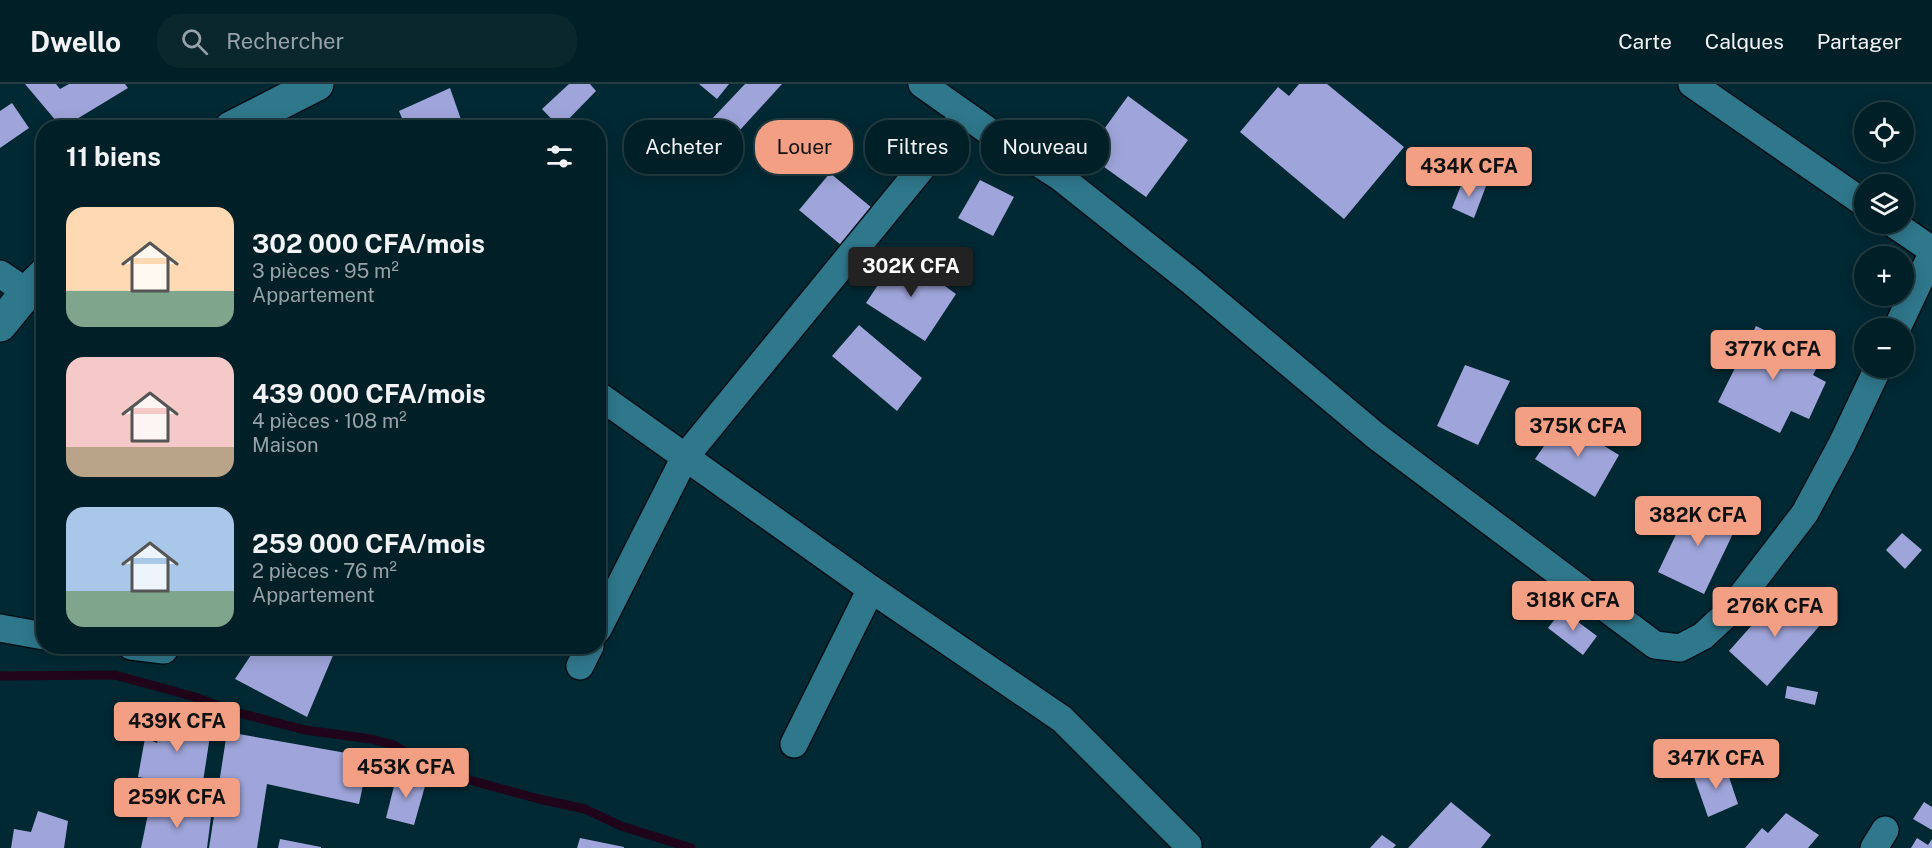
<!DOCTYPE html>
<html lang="fr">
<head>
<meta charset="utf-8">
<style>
	:root { --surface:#011f26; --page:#0b272e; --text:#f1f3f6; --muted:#96a2a7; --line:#233d43; --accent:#f39f83 }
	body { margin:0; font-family:"Public Sans",sans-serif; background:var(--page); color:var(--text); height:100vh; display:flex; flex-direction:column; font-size:22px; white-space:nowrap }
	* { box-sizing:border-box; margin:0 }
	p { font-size:20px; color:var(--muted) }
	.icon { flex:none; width:33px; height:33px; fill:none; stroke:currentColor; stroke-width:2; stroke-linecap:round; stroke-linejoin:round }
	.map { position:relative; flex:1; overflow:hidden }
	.side { position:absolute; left:36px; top:36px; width:570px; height:534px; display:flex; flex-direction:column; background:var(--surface); border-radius:24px; box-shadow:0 3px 15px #0003,0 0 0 2px var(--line) }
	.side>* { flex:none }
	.guide { position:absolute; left:624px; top:36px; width:570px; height:54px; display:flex; gap:12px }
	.tools { position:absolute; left:1854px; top:18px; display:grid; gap:12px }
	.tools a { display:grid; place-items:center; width:60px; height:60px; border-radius:50%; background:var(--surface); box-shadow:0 3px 15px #0003,0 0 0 2px var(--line); font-size:30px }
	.price { position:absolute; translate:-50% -51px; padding:0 14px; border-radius:6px; background:var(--accent); color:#111; font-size:20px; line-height:39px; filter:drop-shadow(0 2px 3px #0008) }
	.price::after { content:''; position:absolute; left:50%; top:36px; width:18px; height:14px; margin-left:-9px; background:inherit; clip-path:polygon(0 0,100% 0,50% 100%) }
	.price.current { background:#222; color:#fff }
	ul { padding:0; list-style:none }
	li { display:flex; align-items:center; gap:18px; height:150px; padding:0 30px }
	li span { display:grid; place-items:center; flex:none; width:168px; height:120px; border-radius:18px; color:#555 }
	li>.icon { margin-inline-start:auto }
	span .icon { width:72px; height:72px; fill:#fffc; stroke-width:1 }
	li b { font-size:26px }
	h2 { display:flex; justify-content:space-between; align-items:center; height:72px; padding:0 30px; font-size:26px }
	.chip { padding:0 21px; border-radius:24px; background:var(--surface); box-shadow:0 3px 15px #0003,0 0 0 2px var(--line); font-size:21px; line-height:54px }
	.chip.current { background:var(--accent); color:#111 }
	header { display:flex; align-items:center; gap:36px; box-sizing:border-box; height:84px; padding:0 30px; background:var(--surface); border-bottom:2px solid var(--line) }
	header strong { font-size:28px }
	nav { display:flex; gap:33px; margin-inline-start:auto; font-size:21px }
	.search { width:420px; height:54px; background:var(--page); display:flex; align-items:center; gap:15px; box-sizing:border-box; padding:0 21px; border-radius:24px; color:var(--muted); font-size:22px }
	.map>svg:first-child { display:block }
</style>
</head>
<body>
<header>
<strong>Dwello</strong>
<div class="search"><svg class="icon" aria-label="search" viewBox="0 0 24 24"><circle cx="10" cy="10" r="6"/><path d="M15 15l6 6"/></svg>Rechercher</div>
<nav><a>Carte</a><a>Calques</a><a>Partager</a></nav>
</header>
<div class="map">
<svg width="1932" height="764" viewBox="0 0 1932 764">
	<rect width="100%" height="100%" fill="#012933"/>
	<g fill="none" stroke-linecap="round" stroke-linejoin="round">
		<path stroke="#200419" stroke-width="9" d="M 0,592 L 115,591 L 195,613 L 231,627 L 305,646 L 371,655 L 394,661 L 422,679 L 451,691 L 539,715 L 585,725 L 621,742 L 691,764"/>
	</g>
	<g fill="#9fa5da">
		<path d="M 25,0 L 56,0 L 60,5 L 69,0 L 125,0 L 128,4 L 62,44 Z"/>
		<path d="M 569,0 L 590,0 L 596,7 L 560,44 L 542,25 Z"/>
		<path d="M 699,0 L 729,0 L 717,15 Z"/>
		<path d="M 745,0 L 782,0 L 729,58 L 710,37 Z"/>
		<path d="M 1299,0 L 1327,0 L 1404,63 L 1344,135 L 1240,48 L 1278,3 L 1289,12 Z"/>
		<path d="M 450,4 L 464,44 L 406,44 L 399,27 Z"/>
		<path d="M 1128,12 L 1188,56 L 1146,113 L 1086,70 Z"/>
		<path d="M 12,19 L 29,44 L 0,64 L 0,27 Z"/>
		<path d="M 917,35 L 933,50 L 913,73 L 899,57 Z"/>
		<path d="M 830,89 L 878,129 L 847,166 L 799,126 Z"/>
		<path d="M 1464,94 L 1486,102 L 1474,134 L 1452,124 Z"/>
		<path d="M 980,96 L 1014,113 L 993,152 L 958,134 Z"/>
		<path d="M 899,169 L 956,210 L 925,257 L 866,219 Z"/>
		<path d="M 859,241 L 922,294 L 897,327 L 832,272 Z"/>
		<path d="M 1756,242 L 1822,274 L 1813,291 L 1826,298 L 1809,335 L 1791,327 L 1780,349 L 1718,318 Z"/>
		<path d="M 1465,281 L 1510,297 L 1478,361 L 1437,342 Z"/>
		<path d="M 1562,336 L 1619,371 L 1595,413 L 1535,375 Z"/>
		<path d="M 1693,415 L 1739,437 L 1704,510 L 1658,488 Z"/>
		<path d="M 1902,449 L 1922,466 L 1905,485 L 1886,466 Z"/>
		<path d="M 1783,506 L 1822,539 L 1767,602 L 1729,567 Z"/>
		<path d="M 1562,526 L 1597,552 L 1583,571 L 1548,544 Z"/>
		<path d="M 257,562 L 337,562 L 307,633 L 235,595 Z"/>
		<path d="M 1787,602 L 1818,608 L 1815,621 L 1785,614 Z"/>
		<path d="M 163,633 L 212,639 L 202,704 L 138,693 L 145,654 L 157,659 Z"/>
		<path d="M 227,648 L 369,673 L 359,720 L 267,700 L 257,764 L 209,764 Z"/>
		<path d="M 1725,681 L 1738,720 L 1708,733 L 1693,690 Z"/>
		<path d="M 397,690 L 427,695 L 414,741 L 386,734 Z"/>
		<path d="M 1451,718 L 1491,751 L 1481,764 L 1408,764 Z"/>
		<path d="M 1924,718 L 1932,723 L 1932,746 L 1913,735 Z"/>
		<path d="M 149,725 L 212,725 L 207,764 L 141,764 Z"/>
		<path d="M 38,727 L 68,737 L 64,764 L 11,764 L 14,745 L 31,748 Z"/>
		<path d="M 1786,729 L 1819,751 L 1808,764 L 1745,764 L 1762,744 L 1768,749 Z"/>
		<path d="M 1382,751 L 1396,761 L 1393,764 L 1370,764 Z"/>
		<path d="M 580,754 L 624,763 L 624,764 L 577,764 Z"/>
		<path d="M 1917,754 L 1928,761 L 1932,755 L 1932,764 L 1911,764 Z"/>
		<path d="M 280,755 L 321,763 L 321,764 L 278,764 Z"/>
	</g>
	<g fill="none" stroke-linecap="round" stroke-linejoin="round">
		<defs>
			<g id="minor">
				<path d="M 922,0 L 990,48 L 1060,93 L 1191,197 L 1376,352 L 1655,561 L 1680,564 L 1703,552 L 1730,527 L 1805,429 L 1842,360 L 1878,284"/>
				<path d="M 1692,0 L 1864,119"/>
				<path d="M 1894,140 L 1932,166"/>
				<path d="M 0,190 L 27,208"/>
				<path d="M 1897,244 L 1932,170"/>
				<path d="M 598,311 L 871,505 L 1062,635 L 1188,761"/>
				<path d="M 0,544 L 44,552"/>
				<path d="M 598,545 L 685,373 L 965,31"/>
				<path d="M 131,562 L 164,566"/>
				<path d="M 580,582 L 590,562"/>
				<path d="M 794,660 L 871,505"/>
				<path d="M 1874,764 L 1885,746"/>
			</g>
			<g id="tertiary">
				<path d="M 231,44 L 317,0"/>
				<path d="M 0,241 L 27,208 L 44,191"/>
			</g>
		</defs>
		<use href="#minor" stroke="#001016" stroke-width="30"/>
		<use href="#tertiary" stroke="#001016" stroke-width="36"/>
		<use href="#minor" stroke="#2f778b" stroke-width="27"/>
		<use href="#tertiary" stroke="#2f778b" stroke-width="33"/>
	</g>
</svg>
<div class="tools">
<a><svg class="icon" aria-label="locate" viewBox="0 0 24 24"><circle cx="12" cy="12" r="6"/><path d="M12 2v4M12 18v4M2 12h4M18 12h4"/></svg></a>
<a><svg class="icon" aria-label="layers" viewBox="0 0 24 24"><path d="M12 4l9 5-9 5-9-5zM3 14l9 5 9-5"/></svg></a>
<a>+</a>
<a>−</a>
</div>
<b class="price" style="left:1469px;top:114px">434K CFA</b>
<b class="price current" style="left:911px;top:214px">302K CFA</b>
<b class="price" style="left:1773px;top:297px">377K CFA</b>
<b class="price" style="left:1578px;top:374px">375K CFA</b>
<b class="price" style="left:1698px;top:463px">382K CFA</b>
<b class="price" style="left:1573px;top:548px">318K CFA</b>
<b class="price" style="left:1775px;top:554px">276K CFA</b>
<b class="price" style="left:177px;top:669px">439K CFA</b>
<b class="price" style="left:1716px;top:706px">347K CFA</b>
<b class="price" style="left:406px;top:715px">453K CFA</b>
<b class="price" style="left:177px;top:745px">259K CFA</b>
<div class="guide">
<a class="chip">Acheter</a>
<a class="chip current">Louer</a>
<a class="chip">Filtres</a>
<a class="chip">Nouveau</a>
</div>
<section class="side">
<h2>11 biens<svg class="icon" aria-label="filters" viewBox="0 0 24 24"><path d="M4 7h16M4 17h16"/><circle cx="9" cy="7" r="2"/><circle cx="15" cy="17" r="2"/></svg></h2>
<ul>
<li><span style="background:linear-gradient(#ffd9b3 70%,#7fa58c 0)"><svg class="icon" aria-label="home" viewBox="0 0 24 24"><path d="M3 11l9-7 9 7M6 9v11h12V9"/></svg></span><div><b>302 000 CFA/mois</b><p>3 pièces · 95 m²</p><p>Appartement</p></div></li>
<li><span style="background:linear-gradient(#f6c9c9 75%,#b9a48a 0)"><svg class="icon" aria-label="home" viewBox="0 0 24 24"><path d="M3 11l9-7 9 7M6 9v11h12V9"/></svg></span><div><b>439 000 CFA/mois</b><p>4 pièces · 108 m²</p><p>Maison</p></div></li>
<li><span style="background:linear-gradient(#a9c7e8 70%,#7fa58c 0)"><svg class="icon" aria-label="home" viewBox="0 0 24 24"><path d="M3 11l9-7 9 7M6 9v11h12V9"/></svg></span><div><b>259 000 CFA/mois</b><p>2 pièces · 76 m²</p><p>Appartement</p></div></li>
</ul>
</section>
</div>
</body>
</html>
